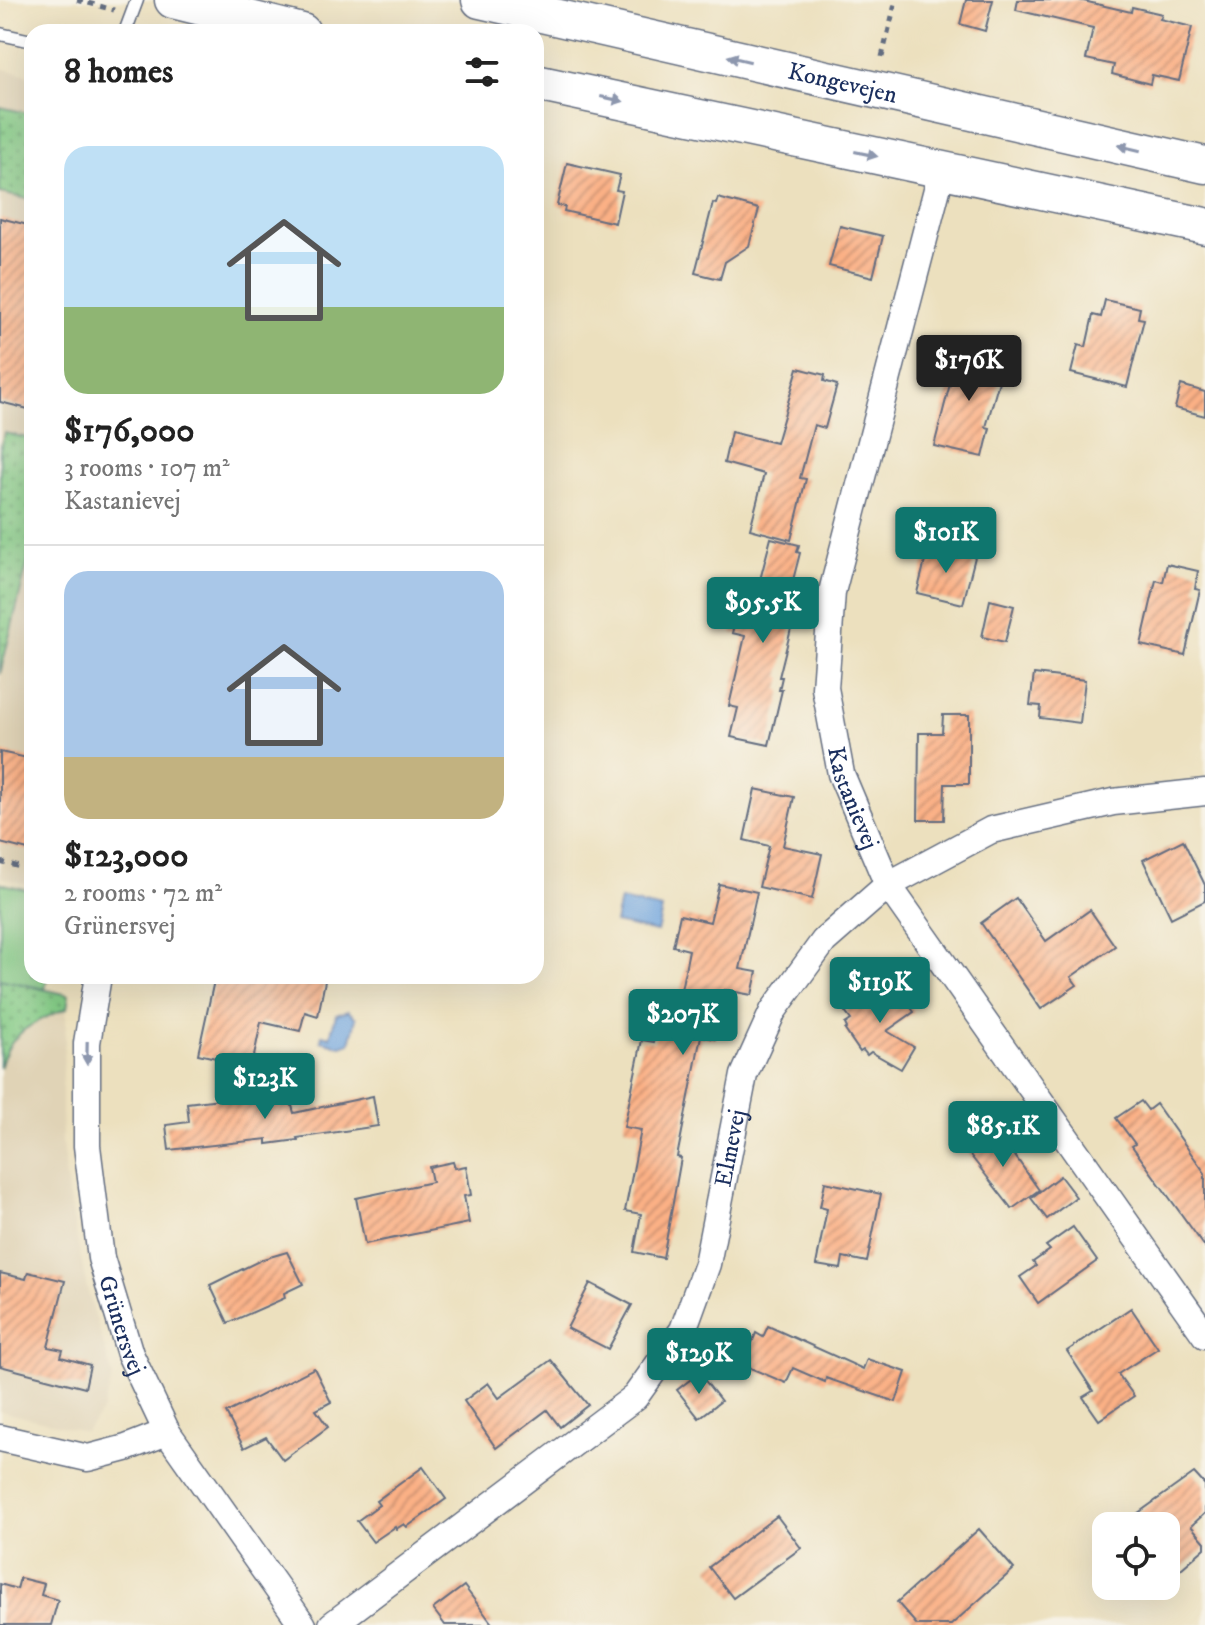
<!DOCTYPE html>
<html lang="en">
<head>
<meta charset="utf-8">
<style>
	:root { --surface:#fff; --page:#f2f2f2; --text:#222; --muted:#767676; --line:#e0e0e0; --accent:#0f766e }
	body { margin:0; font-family:"IM FELL DW Pica",serif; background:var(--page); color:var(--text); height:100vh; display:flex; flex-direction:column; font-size:30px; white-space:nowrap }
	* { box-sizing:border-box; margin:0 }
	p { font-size:26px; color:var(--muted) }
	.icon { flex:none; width:44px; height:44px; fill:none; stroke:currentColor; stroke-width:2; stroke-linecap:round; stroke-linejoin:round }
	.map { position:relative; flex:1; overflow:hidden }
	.details { position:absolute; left:24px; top:24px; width:520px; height:960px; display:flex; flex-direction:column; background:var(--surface); border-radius:24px; box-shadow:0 8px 32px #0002 }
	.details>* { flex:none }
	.controls { position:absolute; left:1092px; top:1512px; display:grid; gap:16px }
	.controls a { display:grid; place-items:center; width:88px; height:88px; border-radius:16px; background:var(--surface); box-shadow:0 8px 32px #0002; font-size:40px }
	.price { position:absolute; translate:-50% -68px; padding:0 18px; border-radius:8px; background:var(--accent); color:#fff; font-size:26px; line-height:52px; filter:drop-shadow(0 2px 4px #0008) }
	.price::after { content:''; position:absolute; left:50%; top:48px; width:24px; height:18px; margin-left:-12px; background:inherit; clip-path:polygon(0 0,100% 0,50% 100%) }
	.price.on { background:#222; color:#fff }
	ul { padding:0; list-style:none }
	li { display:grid; align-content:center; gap:16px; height:424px; padding:0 40px }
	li+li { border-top:2px solid var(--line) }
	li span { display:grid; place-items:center; height:248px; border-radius:24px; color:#555 }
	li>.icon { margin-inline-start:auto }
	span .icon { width:144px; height:144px; fill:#fffc; stroke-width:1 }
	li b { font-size:34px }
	h2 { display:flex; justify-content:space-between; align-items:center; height:96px; padding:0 40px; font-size:34px }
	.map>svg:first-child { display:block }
</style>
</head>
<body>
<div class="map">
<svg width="1205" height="1625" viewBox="0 0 1205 1625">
	<defs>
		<pattern id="park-dots" width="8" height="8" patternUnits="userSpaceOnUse" patternTransform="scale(2)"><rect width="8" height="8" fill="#83ca85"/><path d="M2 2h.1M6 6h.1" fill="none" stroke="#6aa470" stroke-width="1.8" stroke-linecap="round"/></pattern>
		<pattern id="building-hatch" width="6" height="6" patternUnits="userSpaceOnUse" patternTransform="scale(2)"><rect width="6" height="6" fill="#fbb085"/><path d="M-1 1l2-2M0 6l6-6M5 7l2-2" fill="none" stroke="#ca9070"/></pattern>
	</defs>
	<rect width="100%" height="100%" fill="#f7f3e8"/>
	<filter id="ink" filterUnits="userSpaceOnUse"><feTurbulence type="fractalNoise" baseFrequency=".0125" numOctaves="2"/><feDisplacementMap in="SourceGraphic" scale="16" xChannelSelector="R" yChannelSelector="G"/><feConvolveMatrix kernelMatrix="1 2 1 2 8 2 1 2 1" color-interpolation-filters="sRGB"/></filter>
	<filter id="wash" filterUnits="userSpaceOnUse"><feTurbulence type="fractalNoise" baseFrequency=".006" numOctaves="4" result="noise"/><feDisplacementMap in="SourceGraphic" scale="32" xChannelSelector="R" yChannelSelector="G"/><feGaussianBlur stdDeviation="1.8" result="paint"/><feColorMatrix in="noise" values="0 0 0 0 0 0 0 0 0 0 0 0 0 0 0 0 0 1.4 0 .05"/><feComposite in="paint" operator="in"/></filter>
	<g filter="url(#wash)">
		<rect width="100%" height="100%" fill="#ece0be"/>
		<g fill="#e0d3b6">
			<path d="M 0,68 L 32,76 L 32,886 L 0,877 Z"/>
			<path d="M 67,1008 L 62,1088 L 62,1143 L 68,1194 L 87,1288 L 113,1377 L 103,1410 L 85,1432 L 0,1411 L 0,1068 L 4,1051 L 24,1027 Z"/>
		</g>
		<g fill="url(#park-dots)" stroke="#4f7c72" stroke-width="2">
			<path d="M 0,107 L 32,114 L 32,200 L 0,193 Z"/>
			<path d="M 4,433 L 32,439 L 32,546 L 0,674 L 0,450 Z"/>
			<path d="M 0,979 L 69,995 L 67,1008 C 34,1023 10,1030 0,1068 Z"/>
		</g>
		<path fill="#83ca85" stroke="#4f7c72" stroke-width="2" d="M 0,883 L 32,891 L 32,976 L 48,976 L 45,989 L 0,979 Z"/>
		<g fill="#72a6de" stroke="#466a9e" stroke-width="2">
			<path d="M 620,900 L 662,909 L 657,932 L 615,923 Z"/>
			<path d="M 348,1011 L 356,1018 L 350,1043 L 341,1046 L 321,1041 L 322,1035 L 330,1037 L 336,1015 Z"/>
		</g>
		<g id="blocks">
			<g fill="url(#building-hatch)">
				<path d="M 966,0 L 993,0 L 985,31 L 960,24 Z"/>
				<path d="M 1018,0 L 1079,0 L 1131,12 L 1132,7 L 1162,14 L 1160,19 L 1192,27 L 1179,81 L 1152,75 L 1150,84 L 1112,74 L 1114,65 L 1086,59 L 1093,28 L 1016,10 Z"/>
				<path d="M 567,163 L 620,175 L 616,190 L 622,191 L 615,223 L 564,211 L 565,207 L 557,205 Z"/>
				<path d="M 718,198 L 759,209 L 749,246 L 725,262 L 720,279 L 695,273 L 713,203 L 716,204 Z"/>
				<path d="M 0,218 L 32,226 L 32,410 L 0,402 Z"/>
				<path d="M 840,226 L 883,236 L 873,277 L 829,266 Z"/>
				<path d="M 1105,300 L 1140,308 L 1138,318 L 1144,319 L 1127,387 L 1071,373 L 1078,345 L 1086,347 L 1093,315 L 1101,317 Z"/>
				<path d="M 959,349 L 1005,360 L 986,427 L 990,428 L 983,457 L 934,446 Z"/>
				<path d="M 798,368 L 825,375 L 824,381 L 837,385 L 825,428 L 814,425 L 800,478 L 806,479 L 791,540 L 750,529 L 764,474 L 724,463 L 731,432 L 776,443 Z"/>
				<path d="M 1181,385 L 1205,392 L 1205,416 L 1175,408 Z"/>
				<path d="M 771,538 L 799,545 L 797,552 L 800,553 L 783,619 L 793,621 L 779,677 L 782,677 L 779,690 L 782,690 L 769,745 L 731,737 L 738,708 L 729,706 L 745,636 L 732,633 L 743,592 L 756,595 Z"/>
				<path d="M 929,545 L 975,557 L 963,604 L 917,593 Z"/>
				<path d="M 1167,564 L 1198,571 L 1195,589 L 1200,590 L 1185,655 L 1141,645 L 1156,580 L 1163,582 Z"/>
				<path d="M 990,600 L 1014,606 L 1005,642 L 982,637 Z"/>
				<path d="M 1034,674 L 1085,680 L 1080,723 L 1040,718 L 1041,706 L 1030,705 Z"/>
				<path d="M 943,715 L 969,715 L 969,784 L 945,784 L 944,820 L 918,820 L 919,733 L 942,733 Z"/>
				<path d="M 0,752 L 32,759 L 32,851 L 0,843 Z"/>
				<path d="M 755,789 L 794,797 L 783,846 L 822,854 L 812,899 L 759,887 L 769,846 L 744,840 Z"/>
				<path d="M 1183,840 L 1205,885 L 1205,901 L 1171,918 L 1143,860 Z"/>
				<path d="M 719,884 L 757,892 L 740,969 L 757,972 L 752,995 L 725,990 L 715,1039 L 701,1036 L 677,1157 L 681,1158 L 663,1258 L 634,1252 L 641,1214 L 625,1211 L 641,1130 L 624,1127 L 642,1040 L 654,1042 L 657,1030 L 661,1031 L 667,1002 L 678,1005 L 689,950 L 673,946 L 680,915 L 710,922 Z"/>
				<path d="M 1016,898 L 1046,941 L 1090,910 L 1115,946 L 1071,977 L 1077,985 L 1041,1009 L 981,923 Z"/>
				<path d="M 215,976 L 326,976 L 318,1016 L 305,1012 L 300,1031 L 261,1022 L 252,1066 L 198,1054 Z"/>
				<path d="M 894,983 L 914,1012 L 887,1031 L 914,1047 L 901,1069 L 871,1052 L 867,1055 L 863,1050 L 860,1052 L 845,1030 L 847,1028 L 845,1024 L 851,1020 L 845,1012 L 879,989 L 881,992 Z"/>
				<path d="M 288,1091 L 294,1113 L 373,1096 L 378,1126 L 297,1138 L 298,1140 L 267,1144 L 267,1139 L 169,1150 L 166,1125 L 189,1122 L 187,1103 Z"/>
				<path d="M 1141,1101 L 1148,1110 L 1156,1104 L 1205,1173 L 1205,1247 L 1132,1146 L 1135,1144 L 1116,1118 Z"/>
				<path d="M 996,1129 L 1039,1190 L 1012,1209 L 967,1151 Z"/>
				<path d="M 453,1162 L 455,1168 L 466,1166 L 471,1195 L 464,1196 L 469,1223 L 365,1244 L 356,1198 L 432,1182 L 429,1167 Z"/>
				<path d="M 1060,1176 L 1076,1197 L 1047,1219 L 1031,1198 Z"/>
				<path d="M 825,1182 L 881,1194 L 867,1262 L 843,1257 L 841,1269 L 816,1265 L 827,1209 L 820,1207 Z"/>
				<path d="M 1073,1227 L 1097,1261 L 1038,1303 L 1020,1277 L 1036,1266 L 1033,1262 L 1050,1250 L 1046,1246 Z"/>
				<path d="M 287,1252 L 303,1284 L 284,1293 L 285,1298 L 228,1323 L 210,1285 L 263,1259 Z"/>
				<path d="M 28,1272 L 65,1281 L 48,1347 L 63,1350 L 61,1357 L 90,1365 L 85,1388 L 0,1366 L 0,1273 L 26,1279 Z"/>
				<path d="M 590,1283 L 632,1305 L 608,1349 L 567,1328 Z"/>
				<path d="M 1131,1308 L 1158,1348 L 1118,1374 L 1134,1396 L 1099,1420 L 1083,1397 L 1093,1391 L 1067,1351 Z"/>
				<path d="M 768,1326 L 863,1369 L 867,1359 L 906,1372 L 896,1402 L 826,1378 L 825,1382 L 793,1368 L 786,1383 L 743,1365 L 756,1333 L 763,1337 Z"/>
				<path d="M 551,1360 L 588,1405 L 560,1427 L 547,1410 L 496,1448 L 464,1401 L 488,1383 L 499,1398 Z"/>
				<path d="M 314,1368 L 331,1402 L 316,1410 L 328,1427 L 283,1460 L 266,1437 L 244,1448 L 226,1413 Z"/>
				<path d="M 699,1373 L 721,1401 L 699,1418 L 677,1390 Z"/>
				<path d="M 423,1467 L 446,1499 L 407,1527 L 404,1524 L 396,1529 L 395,1527 L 373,1542 L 357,1521 L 379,1505 L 376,1501 Z"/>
				<path d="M 1194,1473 L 1205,1485 L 1205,1513 L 1191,1526 L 1205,1542 L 1205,1548 L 1166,1582 L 1166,1526 L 1120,1526 Z"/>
				<path d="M 777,1516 L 801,1548 L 733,1598 L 709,1567 Z"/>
				<path d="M 979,1529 L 1014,1569 L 951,1625 L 917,1625 L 897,1602 Z"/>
				<path d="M 20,1578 L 44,1584 L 41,1595 L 58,1600 L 51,1625 L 0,1625 L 0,1584 L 17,1589 Z"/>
				<path d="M 464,1586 L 493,1625 L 445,1625 L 433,1609 Z"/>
			</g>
		</g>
	</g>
	<g filter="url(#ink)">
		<use href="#blocks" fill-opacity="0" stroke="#646d80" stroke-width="2"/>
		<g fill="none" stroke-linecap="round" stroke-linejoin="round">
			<defs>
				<g id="service">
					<path d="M 125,32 L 137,0"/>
					<path d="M 0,34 L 32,41"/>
				</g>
				<g id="minor">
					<path id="s1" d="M 942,170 L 832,592 L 825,688 L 841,774 L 888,885 L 1205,1335"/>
					<path id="s2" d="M 98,976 L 87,1043 L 87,1146 L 101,1258 L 130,1354 L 167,1432 L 303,1625"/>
					<path d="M 0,1438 L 88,1458 L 126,1448 L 167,1432"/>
					<path id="s3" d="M 332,1625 L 635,1397 L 683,1330 L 707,1264 L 744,1075 L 773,1011 L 824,941 L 888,885 L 991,830 L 1113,802 L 1205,792"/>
				</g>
				<g id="secondary">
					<path d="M 173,0 L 302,32"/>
					<path id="s4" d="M 480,0 L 1205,165"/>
					<path d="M 536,83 L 1205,226"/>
				</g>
			</defs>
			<use href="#service" stroke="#646d80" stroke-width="15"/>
			<use href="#minor" stroke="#646d80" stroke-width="29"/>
			<use href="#secondary" stroke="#646d80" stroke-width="39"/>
			<g stroke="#646d80" stroke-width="5" stroke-dasharray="6 6" stroke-linecap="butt">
				<path d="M 77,0 L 114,10"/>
				<path d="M 882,57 L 896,0"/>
				<path d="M 0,862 L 32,870"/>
			</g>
			<use href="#service" stroke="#fff" stroke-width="12"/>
			<use href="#minor" stroke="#fff" stroke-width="26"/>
			<use href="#secondary" stroke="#fff" stroke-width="36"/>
		</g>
		<defs><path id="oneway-solid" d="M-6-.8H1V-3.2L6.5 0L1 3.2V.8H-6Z" transform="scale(2)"/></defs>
		<g fill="#8d97ae">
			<use href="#oneway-solid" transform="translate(739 59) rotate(-167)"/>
			<use href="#oneway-solid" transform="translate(612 99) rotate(12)"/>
			<use href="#oneway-solid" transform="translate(1129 148) rotate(-167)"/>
			<use href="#oneway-solid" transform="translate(866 154) rotate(12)"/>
			<use href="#oneway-solid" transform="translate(87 1053) rotate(91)"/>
		</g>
	</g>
	<g text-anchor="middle" stroke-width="8" stroke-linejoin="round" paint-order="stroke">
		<g font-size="24" fill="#1b2f5e" stroke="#f7f3e8">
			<text dy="8" stroke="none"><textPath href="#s4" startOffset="372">Kongevejen</textPath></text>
			<text dy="8" stroke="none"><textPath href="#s1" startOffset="646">Kastanievej</textPath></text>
			<text dy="8" stroke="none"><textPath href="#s3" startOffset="650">Elmevej</textPath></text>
			<text dy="8" stroke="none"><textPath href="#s2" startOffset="354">Grünersvej</textPath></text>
		</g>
	</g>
</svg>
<div class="controls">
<a><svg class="icon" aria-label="locate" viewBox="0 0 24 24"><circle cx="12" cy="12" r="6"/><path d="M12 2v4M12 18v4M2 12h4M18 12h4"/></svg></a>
</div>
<b class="price on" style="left:969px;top:403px">$176K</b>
<b class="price" style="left:946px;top:575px">$101K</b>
<b class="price" style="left:763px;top:645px">$95.5K</b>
<b class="price" style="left:880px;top:1025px">$119K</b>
<b class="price" style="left:683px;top:1057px">$207K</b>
<b class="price" style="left:265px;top:1121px">$123K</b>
<b class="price" style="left:1003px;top:1169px">$85.1K</b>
<b class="price" style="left:699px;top:1396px">$129K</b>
<section class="details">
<h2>8 homes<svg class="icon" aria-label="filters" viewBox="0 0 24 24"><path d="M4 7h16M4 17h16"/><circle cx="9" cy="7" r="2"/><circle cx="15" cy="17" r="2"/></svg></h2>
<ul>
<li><span style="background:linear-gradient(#bfe0f5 65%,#8fb573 0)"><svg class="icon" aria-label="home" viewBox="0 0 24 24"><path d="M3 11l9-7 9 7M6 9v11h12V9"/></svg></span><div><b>$176,000</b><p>3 rooms · 107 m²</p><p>Kastanievej</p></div></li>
<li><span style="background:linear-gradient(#a9c7e8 75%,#c2b280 0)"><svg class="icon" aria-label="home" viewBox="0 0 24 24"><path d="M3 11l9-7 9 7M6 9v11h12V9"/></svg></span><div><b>$123,000</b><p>2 rooms · 72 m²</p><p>Grünersvej</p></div></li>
</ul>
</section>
</div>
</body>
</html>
